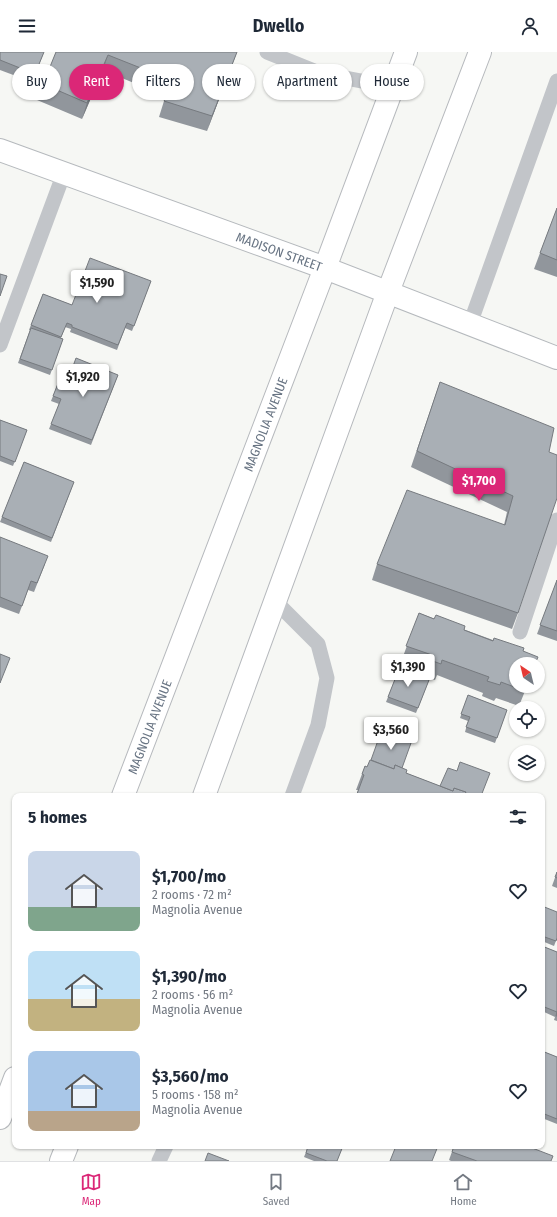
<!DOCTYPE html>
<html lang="en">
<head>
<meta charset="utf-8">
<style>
	:root { --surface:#fff; --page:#f6f6f7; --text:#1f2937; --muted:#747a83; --line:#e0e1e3; --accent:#db2777 }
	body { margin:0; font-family:"Fira Sans Condensed",sans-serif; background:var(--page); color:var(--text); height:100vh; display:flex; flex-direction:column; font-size:15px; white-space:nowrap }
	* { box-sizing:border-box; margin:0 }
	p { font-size:13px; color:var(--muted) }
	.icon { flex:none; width:22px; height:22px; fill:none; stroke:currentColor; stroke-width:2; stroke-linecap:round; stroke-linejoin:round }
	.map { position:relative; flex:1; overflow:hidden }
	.drawer { position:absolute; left:12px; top:741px; width:533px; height:356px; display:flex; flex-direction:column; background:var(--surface); border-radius:8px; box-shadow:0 1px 3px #0004 }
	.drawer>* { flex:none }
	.banner { position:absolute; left:12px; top:12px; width:533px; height:36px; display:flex; gap:8px }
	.needle { width:26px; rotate:325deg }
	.controls { position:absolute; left:509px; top:605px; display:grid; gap:8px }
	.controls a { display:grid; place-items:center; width:36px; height:36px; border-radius:50%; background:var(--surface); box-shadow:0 1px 3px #0004; font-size:20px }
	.price { position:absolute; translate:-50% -34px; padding:0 9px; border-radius:4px; background:#fff; color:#222; font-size:13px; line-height:26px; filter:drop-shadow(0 1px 2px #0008) }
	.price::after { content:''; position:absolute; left:50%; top:24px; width:12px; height:9px; margin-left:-6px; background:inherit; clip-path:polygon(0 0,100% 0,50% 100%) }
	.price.active { background:var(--accent); color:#fff }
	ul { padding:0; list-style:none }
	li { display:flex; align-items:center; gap:12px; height:100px; padding:0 16px }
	li span { display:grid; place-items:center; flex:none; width:112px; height:80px; border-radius:8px; color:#555 }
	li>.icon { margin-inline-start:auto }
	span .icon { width:48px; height:48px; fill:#fffc; stroke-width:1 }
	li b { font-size:17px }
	h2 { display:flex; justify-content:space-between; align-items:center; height:48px; padding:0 16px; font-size:17px }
	.pill { padding:0 14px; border-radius:18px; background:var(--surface); box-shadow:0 1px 3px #0004; font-size:14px; line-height:36px }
	.pill.active { background:var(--accent); color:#fff }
	header { display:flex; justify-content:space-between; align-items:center; height:52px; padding:0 16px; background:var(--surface); font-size:18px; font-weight:700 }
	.tabs { display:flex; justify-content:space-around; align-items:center; height:56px; border-top:1px solid var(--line); background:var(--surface); font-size:11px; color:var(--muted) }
	.tabs a { display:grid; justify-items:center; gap:2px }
	.tabs .active { color:var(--accent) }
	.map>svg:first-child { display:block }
</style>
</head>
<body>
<header><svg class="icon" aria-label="menu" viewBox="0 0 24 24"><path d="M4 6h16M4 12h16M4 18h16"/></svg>Dwello<svg class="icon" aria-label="person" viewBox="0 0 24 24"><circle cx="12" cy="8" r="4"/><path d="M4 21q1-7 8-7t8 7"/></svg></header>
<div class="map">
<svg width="557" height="1109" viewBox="0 0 557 1109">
	<rect width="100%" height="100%" fill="#f6f7f4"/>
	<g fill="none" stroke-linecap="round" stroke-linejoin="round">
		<defs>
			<g id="secondary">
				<path id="s1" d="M 0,98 L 325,216 L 557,306"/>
			</g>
			<g id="primary">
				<path id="s2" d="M 123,744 L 325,216 L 406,0"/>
				<path d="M 204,744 L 388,240 L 480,0"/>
				<path d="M 0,1066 L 15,1026"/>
				<path d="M 61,1109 L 67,1094"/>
			</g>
		</defs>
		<use href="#secondary" stroke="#b5b9bd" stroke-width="24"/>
		<use href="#primary" stroke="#b6b9bd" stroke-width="24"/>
		<g stroke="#c2c5c9" stroke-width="15">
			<path d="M 267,0 L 319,21 L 393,35"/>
			<path d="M 470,272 L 557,29"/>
			<path d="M 0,293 L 64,121"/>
			<path d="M 275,549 L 318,592 L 327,626 L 318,673 L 292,744"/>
			<path d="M 520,580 L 557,468"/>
			<path d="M 159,1109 L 166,1094"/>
		</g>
		<use href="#secondary" stroke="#fff" stroke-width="22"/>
		<use href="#primary" stroke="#fff" stroke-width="22"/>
	</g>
	<g fill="#91969c">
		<path d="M 0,0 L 44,0 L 32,30 L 0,18 Z"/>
		<path d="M 56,0 L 237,0 L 207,79 L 159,65 L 164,49 L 167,45 L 103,18 L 82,67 L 37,48 Z"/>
		<path d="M 557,156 L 557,225 L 534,217 Z"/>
		<path d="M 151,229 L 132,279 L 125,276 L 117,298 L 70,280 L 71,277 L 65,275 L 61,286 L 63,287 L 50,323 L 18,311 L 30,278 L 29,278 L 43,242 L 72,253 Z"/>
		<path d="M 65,314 L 72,317 L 118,323 L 91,393 L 49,377 L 59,352 L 51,349 Z"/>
		<path d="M 440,330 L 549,400 L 518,561 L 512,577 L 372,528 L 377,512 L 504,473 L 507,460 L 411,415 Z"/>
		<path d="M 0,368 L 27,378 L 13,414 L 0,409 Z"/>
		<path d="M 24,410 L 74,430 L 51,490 L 0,470 Z"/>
		<path d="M 0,485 L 45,512 L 34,540 L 28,538 L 19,562 L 0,555 Z"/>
		<path d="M 557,528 L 557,589 L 537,582 Z"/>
		<path d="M 419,561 L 523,599 L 527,634 L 519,654 L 496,646 L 494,649 L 482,644 L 483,641 L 437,623 L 435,628 L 424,624 L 426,619 L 401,610 Z"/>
		<path d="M 399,617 L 429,628 L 416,661 L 386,650 Z"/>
		<path d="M 468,643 L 507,658 L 495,691 L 465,680 L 468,669 L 460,666 Z"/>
		<path d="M 365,714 L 367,715 L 402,716 L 406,721 L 440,734 L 481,744 L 356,744 L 358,738 L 356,738 Z"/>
		<path d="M 557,820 L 557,836 L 552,834 Z"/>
		<path d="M 542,854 L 557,886 L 554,894 L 542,889 Z"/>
		<path d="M 542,894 L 557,900 L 557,969 L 554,968 L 555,965 L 542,959 Z"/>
		<path d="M 542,999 L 557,1005 L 557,1072 L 542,1066 Z"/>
		<path d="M 304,1094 L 343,1094 L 337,1109 L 314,1109 L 304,1105 L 308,1095 Z"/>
		<path d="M 454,1094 L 551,1109 L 451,1109 L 449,1108 Z"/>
	</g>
	<g fill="#767a7f">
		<path d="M 237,0 L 234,8 L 207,79 L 212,64 Z"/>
		<path d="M 108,3 L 103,18 L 82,67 L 87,51 Z"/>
	</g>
	<g fill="#a9afb5" stroke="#767a7f">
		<path d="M 0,0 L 44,0 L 35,22 L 0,8 Z"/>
		<path d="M 56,0 L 237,0 L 212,64 L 164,49 L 176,30 L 108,3 L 87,51 L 43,32 Z"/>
		<path d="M 557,156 L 557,208 L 540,201 Z"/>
		<path d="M 90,206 L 151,229 L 134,274 L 127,271 L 118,293 L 72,275 L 72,273 L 67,271 L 61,285 L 31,273 L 43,242 L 72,253 Z"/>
		<path d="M 0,222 L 7,224 L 0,244 Z"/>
		<path d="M 31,276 L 63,287 L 52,318 L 20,307 Z"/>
		<path d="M 76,306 L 118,323 L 92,388 L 51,372 L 61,347 L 53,344 L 65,314 L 72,317 Z"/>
		<path d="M 440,330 L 554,376 L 549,400 L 557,403 L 557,446 L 518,561 L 377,512 L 407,438 L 505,473 L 513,444 L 417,399 Z"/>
		<path d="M 0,368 L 27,378 L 15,410 L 0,404 Z"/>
		<path d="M 24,410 L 74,430 L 52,486 L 2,465 Z"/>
		<path d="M 0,485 L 48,504 L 37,531 L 31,529 L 22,554 L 0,545 Z"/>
		<path d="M 557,528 L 557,579 L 540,573 Z"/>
		<path d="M 419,561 L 434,567 L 436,563 L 465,574 L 464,578 L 493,589 L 494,586 L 524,596 L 523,599 L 538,605 L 535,612 L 516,612 L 516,634 L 527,634 L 525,639 L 501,630 L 500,633 L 487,629 L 489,625 L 442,608 L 441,612 L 430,608 L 432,603 L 406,594 Z"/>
		<path d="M 0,602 L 10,606 L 0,631 Z"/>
		<path d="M 399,617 L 429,628 L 418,656 L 388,645 Z"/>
		<path d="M 468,643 L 507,658 L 497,686 L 466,675 L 470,665 L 461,662 Z"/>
		<path d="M 381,680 L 411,691 L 402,716 L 395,713 L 394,717 L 371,708 Z"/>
		<path d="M 370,708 L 394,717 L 395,713 L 407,718 L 406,721 L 453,739 L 454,736 L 466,740 L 464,744 L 465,744 L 361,744 L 357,742 L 364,723 L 362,722 L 365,714 L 367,715 Z"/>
		<path d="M 460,710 L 490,721 L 481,744 L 464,744 L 466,740 L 454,736 L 453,739 L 440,734 L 448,716 L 457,719 Z"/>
		<path d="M 557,820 L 557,826 L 555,825 Z"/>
		<path d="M 542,854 L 557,860 L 557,886 L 556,889 L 542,884 Z"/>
		<path d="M 542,894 L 557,900 L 557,964 L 556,964 L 557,960 L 542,954 Z"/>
		<path d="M 542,999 L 557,1005 L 557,1067 L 542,1061 Z"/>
		<path d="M 308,1094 L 343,1094 L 337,1109 L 327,1109 L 306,1101 Z"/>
		<path d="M 396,1094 L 438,1094 L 432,1109 L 390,1109 Z"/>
		<path d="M 454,1094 L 527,1094 L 553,1104 L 551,1109 L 477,1109 L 452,1100 Z"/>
		<path d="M 208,1101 L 229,1109 L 205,1109 Z"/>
	</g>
	<g text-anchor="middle" stroke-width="4" stroke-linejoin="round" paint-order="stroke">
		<g font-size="13" fill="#687483" stroke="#fff">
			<text dy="5" stroke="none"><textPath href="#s1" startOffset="297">MADISON STREET</textPath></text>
			<text dy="5" stroke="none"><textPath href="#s2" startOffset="398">MAGNOLIA AVENUE</textPath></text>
			<text dy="5" stroke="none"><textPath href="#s2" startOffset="74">MAGNOLIA AVENUE</textPath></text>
		</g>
	</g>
</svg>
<div class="controls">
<a><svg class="needle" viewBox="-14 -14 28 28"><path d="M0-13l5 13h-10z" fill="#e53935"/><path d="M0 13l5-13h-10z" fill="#747a83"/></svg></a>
<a><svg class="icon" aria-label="locate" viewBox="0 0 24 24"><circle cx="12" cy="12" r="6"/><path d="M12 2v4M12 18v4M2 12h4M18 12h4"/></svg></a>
<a><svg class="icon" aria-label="layers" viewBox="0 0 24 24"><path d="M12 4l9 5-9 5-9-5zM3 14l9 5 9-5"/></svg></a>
</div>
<b class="price" style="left:97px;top:252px">$1,590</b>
<b class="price" style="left:83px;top:346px">$1,920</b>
<b class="price active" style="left:479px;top:450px">$1,700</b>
<b class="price" style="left:408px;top:636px">$1,390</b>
<b class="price" style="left:391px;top:699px">$3,560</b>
<div class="banner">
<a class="pill">Buy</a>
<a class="pill active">Rent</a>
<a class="pill">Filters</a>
<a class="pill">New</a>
<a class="pill">Apartment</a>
<a class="pill">House</a>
</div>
<section class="drawer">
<h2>5 homes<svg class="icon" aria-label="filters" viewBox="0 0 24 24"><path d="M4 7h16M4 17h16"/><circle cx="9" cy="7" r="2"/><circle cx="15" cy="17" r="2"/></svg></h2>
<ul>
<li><span style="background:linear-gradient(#c9d6e8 70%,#7fa58c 0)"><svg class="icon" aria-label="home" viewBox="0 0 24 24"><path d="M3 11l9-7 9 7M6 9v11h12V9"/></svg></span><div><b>$1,700/mo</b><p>2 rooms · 72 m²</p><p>Magnolia Avenue</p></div><svg class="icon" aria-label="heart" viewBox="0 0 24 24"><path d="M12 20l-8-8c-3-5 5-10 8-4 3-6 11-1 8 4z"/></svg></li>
<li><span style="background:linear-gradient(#bfe0f5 60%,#c2b280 0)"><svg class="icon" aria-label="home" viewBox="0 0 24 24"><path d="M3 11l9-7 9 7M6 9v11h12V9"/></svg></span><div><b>$1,390/mo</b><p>2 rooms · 56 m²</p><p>Magnolia Avenue</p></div><svg class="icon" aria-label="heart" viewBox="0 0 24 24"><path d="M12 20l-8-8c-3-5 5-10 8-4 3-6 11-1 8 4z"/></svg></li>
<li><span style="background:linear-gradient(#a9c7e8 75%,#b9a48a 0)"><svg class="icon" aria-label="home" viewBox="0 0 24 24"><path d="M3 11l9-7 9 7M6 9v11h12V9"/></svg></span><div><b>$3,560/mo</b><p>5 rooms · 158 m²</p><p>Magnolia Avenue</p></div><svg class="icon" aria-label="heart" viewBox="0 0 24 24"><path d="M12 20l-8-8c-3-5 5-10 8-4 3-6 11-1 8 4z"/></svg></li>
</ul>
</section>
</div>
<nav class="tabs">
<a class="active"><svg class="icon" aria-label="map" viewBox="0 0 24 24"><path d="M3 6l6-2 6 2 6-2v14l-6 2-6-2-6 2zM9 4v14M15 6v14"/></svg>Map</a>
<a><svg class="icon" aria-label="saved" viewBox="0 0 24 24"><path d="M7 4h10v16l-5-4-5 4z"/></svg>Saved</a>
<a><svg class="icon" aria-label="home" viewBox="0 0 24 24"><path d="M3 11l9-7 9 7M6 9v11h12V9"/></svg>Home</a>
</nav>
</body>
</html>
